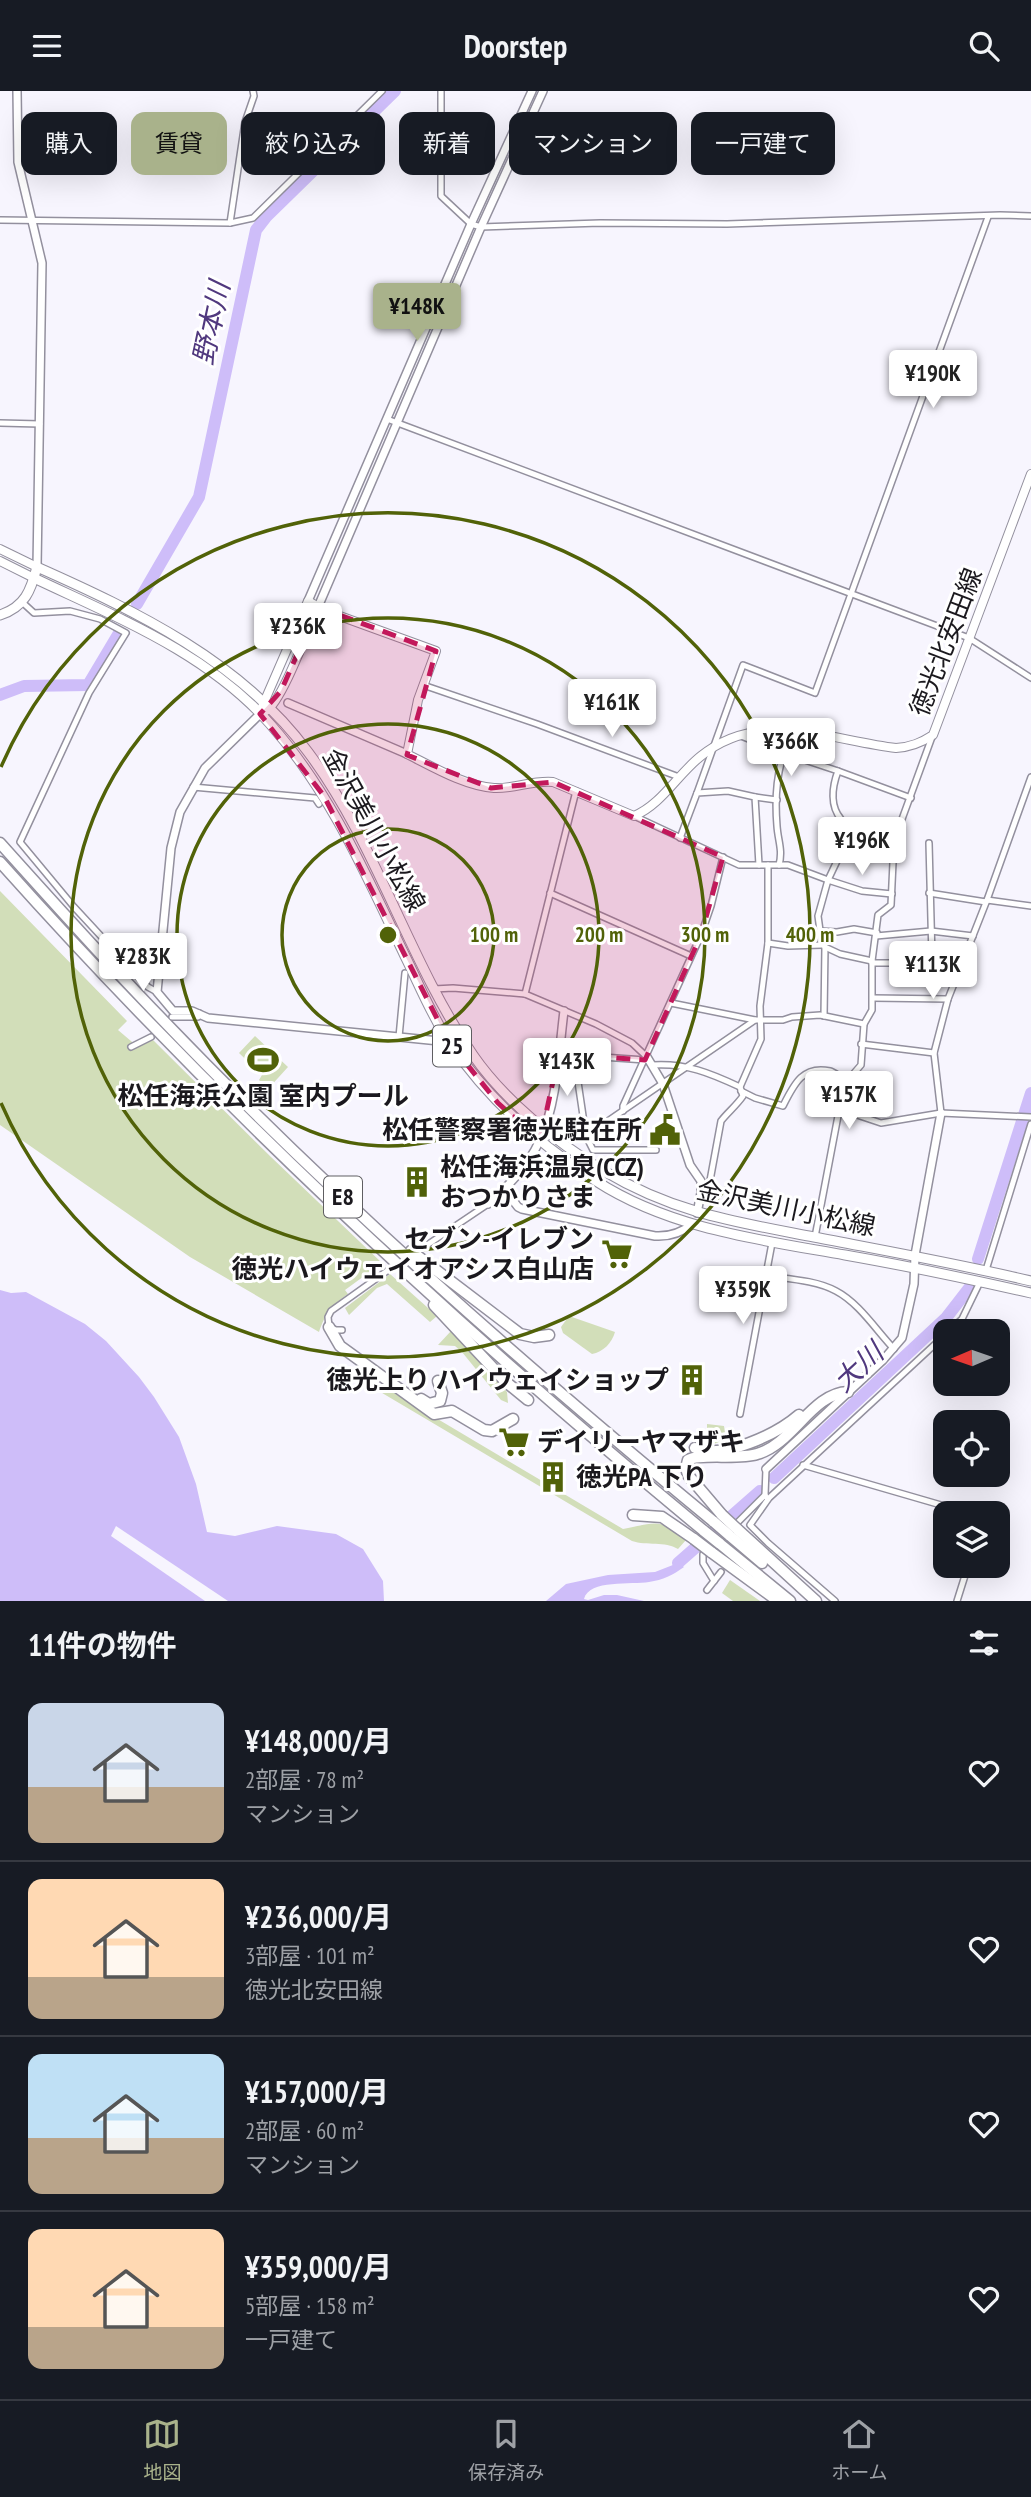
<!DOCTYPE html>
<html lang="ja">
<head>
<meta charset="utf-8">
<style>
	:root { --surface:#171b24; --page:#20242c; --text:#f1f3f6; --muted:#9ea1a6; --line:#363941; --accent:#a9b28b }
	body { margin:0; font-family:"PT Sans Narrow","Noto Sans JP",sans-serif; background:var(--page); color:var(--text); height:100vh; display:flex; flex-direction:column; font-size:26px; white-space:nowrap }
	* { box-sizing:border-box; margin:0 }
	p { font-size:23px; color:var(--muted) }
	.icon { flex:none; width:38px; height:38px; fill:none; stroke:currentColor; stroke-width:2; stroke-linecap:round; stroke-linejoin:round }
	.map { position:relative; height:1510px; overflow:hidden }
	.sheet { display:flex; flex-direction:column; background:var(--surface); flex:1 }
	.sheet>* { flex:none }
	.guide { position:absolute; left:21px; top:21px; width:990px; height:63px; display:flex; gap:14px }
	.needle { width:46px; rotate:268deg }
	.tools { position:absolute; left:933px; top:1228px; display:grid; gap:14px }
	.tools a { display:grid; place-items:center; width:77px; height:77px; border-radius:14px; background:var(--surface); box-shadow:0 7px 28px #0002; font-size:35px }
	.price { position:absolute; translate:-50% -60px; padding:0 16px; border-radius:7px; background:#fff; color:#222; font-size:23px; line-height:46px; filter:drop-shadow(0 2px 4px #0008) }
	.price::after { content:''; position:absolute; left:50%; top:42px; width:21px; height:16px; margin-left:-10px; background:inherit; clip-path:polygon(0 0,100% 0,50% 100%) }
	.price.selected { background:var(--accent); color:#111 }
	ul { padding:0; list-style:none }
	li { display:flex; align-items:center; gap:21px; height:175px; padding:0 28px }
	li+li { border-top:2px solid var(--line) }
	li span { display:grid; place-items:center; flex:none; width:196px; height:140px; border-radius:14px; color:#555 }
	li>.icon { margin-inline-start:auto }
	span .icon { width:84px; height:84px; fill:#fffc; stroke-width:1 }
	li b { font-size:30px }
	h2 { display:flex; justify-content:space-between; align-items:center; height:84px; padding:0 28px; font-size:30px }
	.chip { padding:0 24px; border-radius:14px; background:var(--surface); box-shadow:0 7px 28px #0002; font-size:24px; line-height:63px }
	.chip.selected { background:var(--accent); color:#111 }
	header { display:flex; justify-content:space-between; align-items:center; height:91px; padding:0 28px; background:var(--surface); font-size:32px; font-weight:600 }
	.tab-bar { display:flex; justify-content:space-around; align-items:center; height:98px; border-top:2px solid var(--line); background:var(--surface); font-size:19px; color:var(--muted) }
	.tab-bar a { display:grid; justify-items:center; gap:4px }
	.tab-bar .selected { color:var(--accent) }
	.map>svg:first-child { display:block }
</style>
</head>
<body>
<header><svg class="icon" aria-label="menu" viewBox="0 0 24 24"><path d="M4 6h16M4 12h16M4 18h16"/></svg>Doorstep<svg class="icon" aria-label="search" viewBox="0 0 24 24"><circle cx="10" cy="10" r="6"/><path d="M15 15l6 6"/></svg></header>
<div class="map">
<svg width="1031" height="1510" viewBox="0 0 1031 1510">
	<rect width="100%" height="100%" fill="#f7f5fe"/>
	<g fill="#d2deb9">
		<path d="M 0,800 L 127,930 L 118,939 L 138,956 L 153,949 L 271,1066 L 382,1172 L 345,1199 L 348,1203 C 332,1214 325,1223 319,1241 L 190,1166 L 0,1034 Z"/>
		<path d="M 255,945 L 288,976 L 268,998 L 259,989 L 262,984 L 239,962 Z"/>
		<path d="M 390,1183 L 437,1225 L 430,1231 L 387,1193 L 377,1197 L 349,1224 L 345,1217 Z"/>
		<path d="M 569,1225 L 615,1241 C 612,1252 603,1261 592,1263 L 563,1242 L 561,1236 Z"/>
		<path d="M 451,1240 L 507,1301 L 508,1312 L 501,1309 L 462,1261 L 455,1255 L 438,1254 Z"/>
		<path d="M 372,1289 L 623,1438 C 655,1432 660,1426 686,1449 L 678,1458 C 665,1450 647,1455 632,1450 L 372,1296 Z"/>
		<path d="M 707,1333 L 724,1335 L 726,1349 L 707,1355 Z"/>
		<path d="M 730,1489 L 760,1510 L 733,1510 L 722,1502 Z"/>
	</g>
	<g fill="#cebdf9">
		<path d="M 0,1199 L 11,1202 L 26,1201 L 85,1233 L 106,1250 L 139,1286 L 154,1306 L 179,1346 L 196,1393 L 207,1441 L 235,1445 L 277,1435 L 336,1443 L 363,1458 L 383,1490 L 384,1510 L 0,1510 Z"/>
		<path d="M 678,1472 L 684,1476 C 673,1484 663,1489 649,1491 C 632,1494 589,1488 584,1508 L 588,1509 L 604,1504 L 617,1504 L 644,1510 L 546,1510 L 566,1493 L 608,1484 L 655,1481 Z"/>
	</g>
	<path fill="#f7f5fe" d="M 116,1435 L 228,1510 L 205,1510 L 111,1445 Z"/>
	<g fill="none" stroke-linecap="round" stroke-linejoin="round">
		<g stroke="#cebdf9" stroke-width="12">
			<path d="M 137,513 L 199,406 L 256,139 L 266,126 L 395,0"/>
			<path d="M 0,604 L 24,595 L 88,594 L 119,542"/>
			<path d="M 978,1168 L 1031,1002"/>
			<path d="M 774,1387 L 946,1227 L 970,1196"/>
			<path d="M 678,1472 L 760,1400"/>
		</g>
		<defs>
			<g id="minor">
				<path d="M 441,0 L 441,105 L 471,133 L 481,136 L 600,132 L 727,133 L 1000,124 L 1031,125"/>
				<path d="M 0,129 L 230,132 L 253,127 L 382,0"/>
				<path d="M 230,132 L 245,31 L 254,5 L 253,0"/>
				<path d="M 387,328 L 969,547 L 1031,587"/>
				<path d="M 0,332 L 40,333"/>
				<path d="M 22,511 L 34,522 L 70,520 L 100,528 L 126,542 L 89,602 L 20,751 L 74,816 L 148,896 L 157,901"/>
				<path d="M 423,594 L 537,633 L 679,686"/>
				<path d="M 741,645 L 784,662 C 776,685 775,711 777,735 C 778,750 783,759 779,774"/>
				<path d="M 784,662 L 838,680"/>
				<path d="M 193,696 L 315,707 L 319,713"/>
				<path d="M 697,702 L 743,574 L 815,602 L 988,126"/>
				<path d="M 755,706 L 777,709"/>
				<path d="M 634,725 L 739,774 L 788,774 L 828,789 L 837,770 L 840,747 L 894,750"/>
				<path d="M 680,747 L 697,702 L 728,700 L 755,706 L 759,774"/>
				<path d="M 840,747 L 841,728 C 830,715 832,696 838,680 L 911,707"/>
				<path d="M 929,752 L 932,867"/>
				<path d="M 550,802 L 691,865"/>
				<path d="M 929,802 L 986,811"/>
				<path d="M 987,809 L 1031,815"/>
				<path d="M 820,840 L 837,841 L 854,838 L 877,842"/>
				<path d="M 876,845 L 931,840 L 973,845"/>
				<path d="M 768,852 L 788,855 L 822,854 L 818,825 L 828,789 L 862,800 L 892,803"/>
				<path d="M 825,856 L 840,863 L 872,870"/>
				<path d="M 872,872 L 893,872 L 932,867 L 962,872"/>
				<path d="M 434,898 L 453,897 L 525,903 L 596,933 L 632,952 L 647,966"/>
				<path d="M 525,903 L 576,700"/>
				<path d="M 873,907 L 948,908"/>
				<path d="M 671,912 L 755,929"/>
				<path d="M 824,925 L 825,856"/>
				<path d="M 172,926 L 198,926 L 199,922"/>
				<path d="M 399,946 L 405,882"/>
				<path d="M 861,953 L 934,962"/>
				<path d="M 131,956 L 151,946"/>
				<path d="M 645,969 L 574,964 L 586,1045 L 593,1059 L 656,1059"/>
				<path d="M 653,974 C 686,972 710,982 740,996"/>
				<path d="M 741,1000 L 755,1007 L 783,1015 C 794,993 803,974 830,980 C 834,981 840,986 845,988"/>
				<path d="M 839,1018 L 881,1032 L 941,1022 L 1031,1026"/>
				<path d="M 623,1020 L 623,1015 L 701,844 L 711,815 L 723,766"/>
				<path d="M 941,1022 L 934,962 L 948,908 L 987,809 L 1031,686"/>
				<path d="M 586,1045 L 755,929 L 783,929 L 792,926 L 820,924 L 864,933"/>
				<path d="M 701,1102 L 709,1095 L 721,1030 C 728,1021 736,1015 743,1005 L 740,996 L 761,948 L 760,915 L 768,852 L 768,774"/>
				<path d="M 815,1146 L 845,988 L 848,989 L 861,974 L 864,933 L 872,919 L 872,870 L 878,824 L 891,814 L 894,750 L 932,646"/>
				<path d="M 424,1156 L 488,1113"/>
				<path d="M 986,1179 L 1031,1033"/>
				<path d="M 766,1185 C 788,1188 816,1189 836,1200 C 859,1212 876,1239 894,1258"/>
				<path d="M 342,1239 L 336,1239 L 329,1236 L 328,1226 L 331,1220 L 387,1180"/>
				<path d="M 948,1241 L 962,1228 L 980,1191"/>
				<path d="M 740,1323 L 772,1152"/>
				<path d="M 803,1374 L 972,1423"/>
				<path d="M 766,1378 L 765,1404 L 766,1406"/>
				<path d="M 735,1434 L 765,1404"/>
				<path d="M 707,1460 L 703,1463 L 703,1472 L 714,1490"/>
				<path d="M 707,1499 L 721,1481"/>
				<path d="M 835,1510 L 768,1452 L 750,1434 L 769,1407 L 945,1244"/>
				<path d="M 957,1510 L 968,1475"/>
			</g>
			<g id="tertiary">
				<path d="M 17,0 L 18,71 L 42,172 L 37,476"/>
				<path d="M 308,510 L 471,133 L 532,0"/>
				<path d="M 318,516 L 481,136 L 543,0"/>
				<path d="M 288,612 L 407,663"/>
				<path d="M 260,623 L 205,677 L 180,721 L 171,757 L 157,901 L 173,920 L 192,920 L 208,927 L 449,951"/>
				<path d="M 647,966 L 663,993 L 690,1074 L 701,1090 L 701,1102 L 697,1122"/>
				<path d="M 505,1099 L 518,1116 L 522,1118 L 655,1145 C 670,1146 681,1142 693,1133"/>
				<path d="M 488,1113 C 508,1096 529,1073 540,1049 C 557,1013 559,959 564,920"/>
				<path d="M 766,1378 L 883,1269 L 902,1247 L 914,1193 L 915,1164 L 941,1022"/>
			</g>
			<g id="secondary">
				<path d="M 0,458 L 37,476"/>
				<path d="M 0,470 L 34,487"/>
				<path d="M 262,616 L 308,510 L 326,520 L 436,560 L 418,609 L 407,663 C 433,676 465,695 494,697 C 514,698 533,689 553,691 L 634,725 C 662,713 677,684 701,665 C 760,617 829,649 896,657 C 911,656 921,652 933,644 L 1031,383"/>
				<path d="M 266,620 C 282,611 309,536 318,516"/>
			</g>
			<g id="primary">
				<path d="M 34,487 C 118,527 208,562 271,634 C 331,702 366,784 405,865 C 419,893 432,926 450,952 C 488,1008 540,1054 596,1090 C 670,1138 761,1149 845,1164 C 908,1175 969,1188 1031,1202"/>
				<path d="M 0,524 C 25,516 31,499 37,476 C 136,520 242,571 308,661 C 377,753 408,869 473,964 C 504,1009 557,1052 604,1080 C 674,1122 736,1131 814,1146 C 886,1160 959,1173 1031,1190"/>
			</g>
			<g id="motorway">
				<path d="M 0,752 C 52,810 104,868 158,924 C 331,1105 521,1272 714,1431"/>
				<path d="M 0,771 C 216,1013 454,1234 704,1440"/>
				<path d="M 411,1160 L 520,1243 L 534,1246 L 549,1244"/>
				<path d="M 434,1214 L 506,1291 L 528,1309"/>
				<path d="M 329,1236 L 340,1255 L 434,1323 L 452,1320 L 484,1339 L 492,1340 L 513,1328"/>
				<path d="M 421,1308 L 429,1313 L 440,1310 L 442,1302 L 438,1290"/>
				<path d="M 695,1357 C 723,1369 777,1343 799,1324"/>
				<path d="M 633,1424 L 662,1426 L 694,1448"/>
				<path d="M 722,1424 L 688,1384 L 686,1377 L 688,1369 C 699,1362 739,1369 757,1363 C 793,1353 812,1302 848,1301"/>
				<path d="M 737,1438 L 816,1510"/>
				<path d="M 729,1444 L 762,1472"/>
				<path d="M 719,1452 L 790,1510"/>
				<path d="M 711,1461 L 778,1510"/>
			</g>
		</defs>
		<use href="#minor" stroke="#93909e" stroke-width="8"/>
		<use href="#tertiary" stroke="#93909e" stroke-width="10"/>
		<use href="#secondary" stroke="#93909e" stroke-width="10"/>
		<use href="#primary" stroke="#93909e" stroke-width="11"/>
		<use href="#motorway" stroke="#93909e" stroke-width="13"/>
		<use href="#minor" stroke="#fff" stroke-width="5"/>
		<use href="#tertiary" stroke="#fff" stroke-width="7"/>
		<use href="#secondary" stroke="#fff" stroke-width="8"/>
		<use href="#primary" stroke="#fff" stroke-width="9"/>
		<use href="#motorway" stroke="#fff" stroke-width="10"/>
		<defs>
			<g id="motorway-bridge">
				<path d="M 722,1424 L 737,1438"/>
				<path d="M 714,1431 L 729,1444"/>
				<path d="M 704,1440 L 719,1452"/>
				<path d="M 694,1448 L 711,1461"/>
			</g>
		</defs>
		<use href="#motorway-bridge" stroke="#93909e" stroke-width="13" stroke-linecap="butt"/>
		<use href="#motorway-bridge" stroke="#fff" stroke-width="10"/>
	</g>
	<path fill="#c2185b" fill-opacity="0.2" stroke="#c2185b" stroke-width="5" stroke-dasharray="14 9" stroke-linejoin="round" d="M 318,516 L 436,560 L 407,664 L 491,697 L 553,691 L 723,766 L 701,844 L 645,969 L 559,963 L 540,1050 L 498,1012 L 449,951 L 324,705 L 260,623 L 281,600 Z"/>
	<g fill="none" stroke="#516208" stroke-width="3.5">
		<circle cx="388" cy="844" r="106"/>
		<circle cx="388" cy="844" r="211"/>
		<circle cx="388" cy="844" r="317"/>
		<path d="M1 676A422 422 0 1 1 1 1012"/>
	</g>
	<defs>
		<symbol id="stadium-bare" viewBox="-9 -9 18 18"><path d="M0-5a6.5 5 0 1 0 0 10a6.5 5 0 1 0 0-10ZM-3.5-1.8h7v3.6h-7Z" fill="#516208" stroke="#fff" stroke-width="2.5" paint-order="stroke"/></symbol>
		<symbol id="civic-bare" viewBox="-9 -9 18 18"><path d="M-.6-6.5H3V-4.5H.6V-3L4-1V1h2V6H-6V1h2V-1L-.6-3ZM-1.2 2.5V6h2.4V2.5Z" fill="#516208" stroke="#fff" stroke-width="2.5" paint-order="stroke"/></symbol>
		<symbol id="building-bare" viewBox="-9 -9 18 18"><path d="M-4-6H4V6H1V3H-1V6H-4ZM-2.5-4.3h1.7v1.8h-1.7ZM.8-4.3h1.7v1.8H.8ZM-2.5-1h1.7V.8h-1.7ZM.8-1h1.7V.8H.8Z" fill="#516208" stroke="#fff" stroke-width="2.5" paint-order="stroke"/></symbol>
		<symbol id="supermarket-bare" viewBox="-9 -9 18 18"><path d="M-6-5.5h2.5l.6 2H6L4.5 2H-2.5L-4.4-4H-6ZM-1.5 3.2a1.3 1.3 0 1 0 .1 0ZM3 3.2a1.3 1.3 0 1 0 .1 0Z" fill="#516208" stroke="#fff" stroke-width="2.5" paint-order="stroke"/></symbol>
	</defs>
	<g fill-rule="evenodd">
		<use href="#stadium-bare" x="241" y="947" width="44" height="44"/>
		<use href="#civic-bare" x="643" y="1017" width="44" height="44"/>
		<use href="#building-bare" x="395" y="1069" width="44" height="44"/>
		<use href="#supermarket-bare" x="595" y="1141" width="44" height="44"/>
		<use href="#building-bare" x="670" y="1267" width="44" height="44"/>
		<use href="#supermarket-bare" x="492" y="1329" width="44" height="44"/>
		<use href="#building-bare" x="531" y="1364" width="44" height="44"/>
	</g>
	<g text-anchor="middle" stroke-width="6" stroke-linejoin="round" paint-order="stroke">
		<g fill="#fff" stroke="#5f5e62" stroke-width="2">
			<rect x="433" y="934.5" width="38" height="41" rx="5"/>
			<rect x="324" y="1085.5" width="38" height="41" rx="5"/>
		</g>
		<g font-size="24" font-weight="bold" fill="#1b191e">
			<text x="452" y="963">25</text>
			<text x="343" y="1114">E8</text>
		</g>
		<g font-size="26" fill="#1b191e" stroke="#fff">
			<text transform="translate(946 551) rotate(-69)" y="9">徳光北安田線</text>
			<text transform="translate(374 739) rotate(61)" y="9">金沢美川小松線</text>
			<text transform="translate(786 1117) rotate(12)" y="9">金沢美川小松線</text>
		</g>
		<g font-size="26" font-weight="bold" fill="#1b191e" stroke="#fff" text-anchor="end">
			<text x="263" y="1014" text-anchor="middle">松任海浜公園 室内プール</text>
			<text x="642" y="1048">松任警察署徳光駐在所</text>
			<text x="440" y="1085" text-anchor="start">松任海浜温泉(CCZ)<tspan x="440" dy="30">おつかりさま</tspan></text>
			<text x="594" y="1157">セブン-イレブン<tspan x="594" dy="30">徳光ハイウェイオアシス白山店</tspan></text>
			<text x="669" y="1298">徳光上り ハイウェイショップ</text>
			<text x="537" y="1360" text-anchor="start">デイリーヤマザキ</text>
			<text x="576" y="1395" text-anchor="start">徳光PA 下り</text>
		</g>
		<g font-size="28" font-style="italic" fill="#50387e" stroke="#fff">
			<text transform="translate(211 232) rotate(-78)" y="10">野本川</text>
			<text transform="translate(858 1276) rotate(-43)" y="10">大川</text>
		</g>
	</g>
	<circle cx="388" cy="844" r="10" fill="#516208" stroke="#fff" stroke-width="3.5"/>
	<g font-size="21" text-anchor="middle" font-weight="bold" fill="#516208" stroke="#fff" stroke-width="6" stroke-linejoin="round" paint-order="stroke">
		<text x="494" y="851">100 m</text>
		<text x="599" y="851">200 m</text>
		<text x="705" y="851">300 m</text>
		<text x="810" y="851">400 m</text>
	</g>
</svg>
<div class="tools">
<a><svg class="needle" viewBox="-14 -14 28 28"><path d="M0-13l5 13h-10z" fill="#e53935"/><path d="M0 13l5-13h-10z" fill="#9ea1a6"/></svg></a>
<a><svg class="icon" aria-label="locate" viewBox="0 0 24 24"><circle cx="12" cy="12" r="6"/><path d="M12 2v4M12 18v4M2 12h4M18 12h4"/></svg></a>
<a><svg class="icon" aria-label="layers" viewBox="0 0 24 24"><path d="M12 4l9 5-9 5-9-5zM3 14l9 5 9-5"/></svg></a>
</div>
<b class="price selected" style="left:417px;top:252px">¥148K</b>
<b class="price" style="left:933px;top:319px">¥190K</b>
<b class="price" style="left:298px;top:572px">¥236K</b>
<b class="price" style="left:612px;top:648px">¥161K</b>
<b class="price" style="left:791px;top:687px">¥366K</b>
<b class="price" style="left:862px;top:786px">¥196K</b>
<b class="price" style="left:143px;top:902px">¥283K</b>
<b class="price" style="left:933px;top:910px">¥113K</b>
<b class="price" style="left:567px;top:1007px">¥143K</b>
<b class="price" style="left:849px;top:1040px">¥157K</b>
<b class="price" style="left:743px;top:1235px">¥359K</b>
<div class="guide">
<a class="chip">購入</a>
<a class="chip selected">賃貸</a>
<a class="chip">絞り込み</a>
<a class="chip">新着</a>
<a class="chip">マンション</a>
<a class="chip">一戸建て</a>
</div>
</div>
<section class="sheet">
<h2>11件の物件<svg class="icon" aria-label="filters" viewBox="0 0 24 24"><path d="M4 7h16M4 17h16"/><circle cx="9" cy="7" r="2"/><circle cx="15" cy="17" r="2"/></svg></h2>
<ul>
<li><span style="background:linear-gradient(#c9d6e8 60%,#b9a48a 0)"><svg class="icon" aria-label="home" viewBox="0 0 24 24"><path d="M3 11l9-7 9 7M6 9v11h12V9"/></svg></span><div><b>¥148,000/月</b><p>2部屋 · 78 m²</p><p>マンション</p></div><svg class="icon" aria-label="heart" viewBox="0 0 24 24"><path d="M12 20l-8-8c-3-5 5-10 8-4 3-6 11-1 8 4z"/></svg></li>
<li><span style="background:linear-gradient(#ffd9b3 70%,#b9a48a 0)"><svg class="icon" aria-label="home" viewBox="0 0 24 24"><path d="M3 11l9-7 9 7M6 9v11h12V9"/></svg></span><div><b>¥236,000/月</b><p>3部屋 · 101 m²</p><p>徳光北安田線</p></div><svg class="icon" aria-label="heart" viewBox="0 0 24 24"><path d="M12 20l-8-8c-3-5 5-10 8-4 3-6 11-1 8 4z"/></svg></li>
<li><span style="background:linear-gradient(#bfe0f5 60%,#b9a48a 0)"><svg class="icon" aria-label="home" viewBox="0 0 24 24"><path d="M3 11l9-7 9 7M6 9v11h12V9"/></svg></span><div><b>¥157,000/月</b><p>2部屋 · 60 m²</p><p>マンション</p></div><svg class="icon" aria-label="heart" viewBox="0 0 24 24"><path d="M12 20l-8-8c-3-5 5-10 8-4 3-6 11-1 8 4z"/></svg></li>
<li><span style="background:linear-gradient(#ffd9b3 70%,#b9a48a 0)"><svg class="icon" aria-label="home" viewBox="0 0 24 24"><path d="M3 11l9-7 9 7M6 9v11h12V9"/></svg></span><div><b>¥359,000/月</b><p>5部屋 · 158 m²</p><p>一戸建て</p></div><svg class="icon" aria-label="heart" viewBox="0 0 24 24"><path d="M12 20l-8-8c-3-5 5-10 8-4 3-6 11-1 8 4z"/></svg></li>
</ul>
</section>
<nav class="tab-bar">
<a class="selected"><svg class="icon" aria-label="map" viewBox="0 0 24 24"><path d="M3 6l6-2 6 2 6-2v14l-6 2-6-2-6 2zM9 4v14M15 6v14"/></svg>地図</a>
<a><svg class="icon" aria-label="saved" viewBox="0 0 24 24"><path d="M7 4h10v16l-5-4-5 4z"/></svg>保存済み</a>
<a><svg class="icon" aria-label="home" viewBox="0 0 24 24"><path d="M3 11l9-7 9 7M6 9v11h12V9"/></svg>ホーム</a>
</nav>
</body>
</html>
